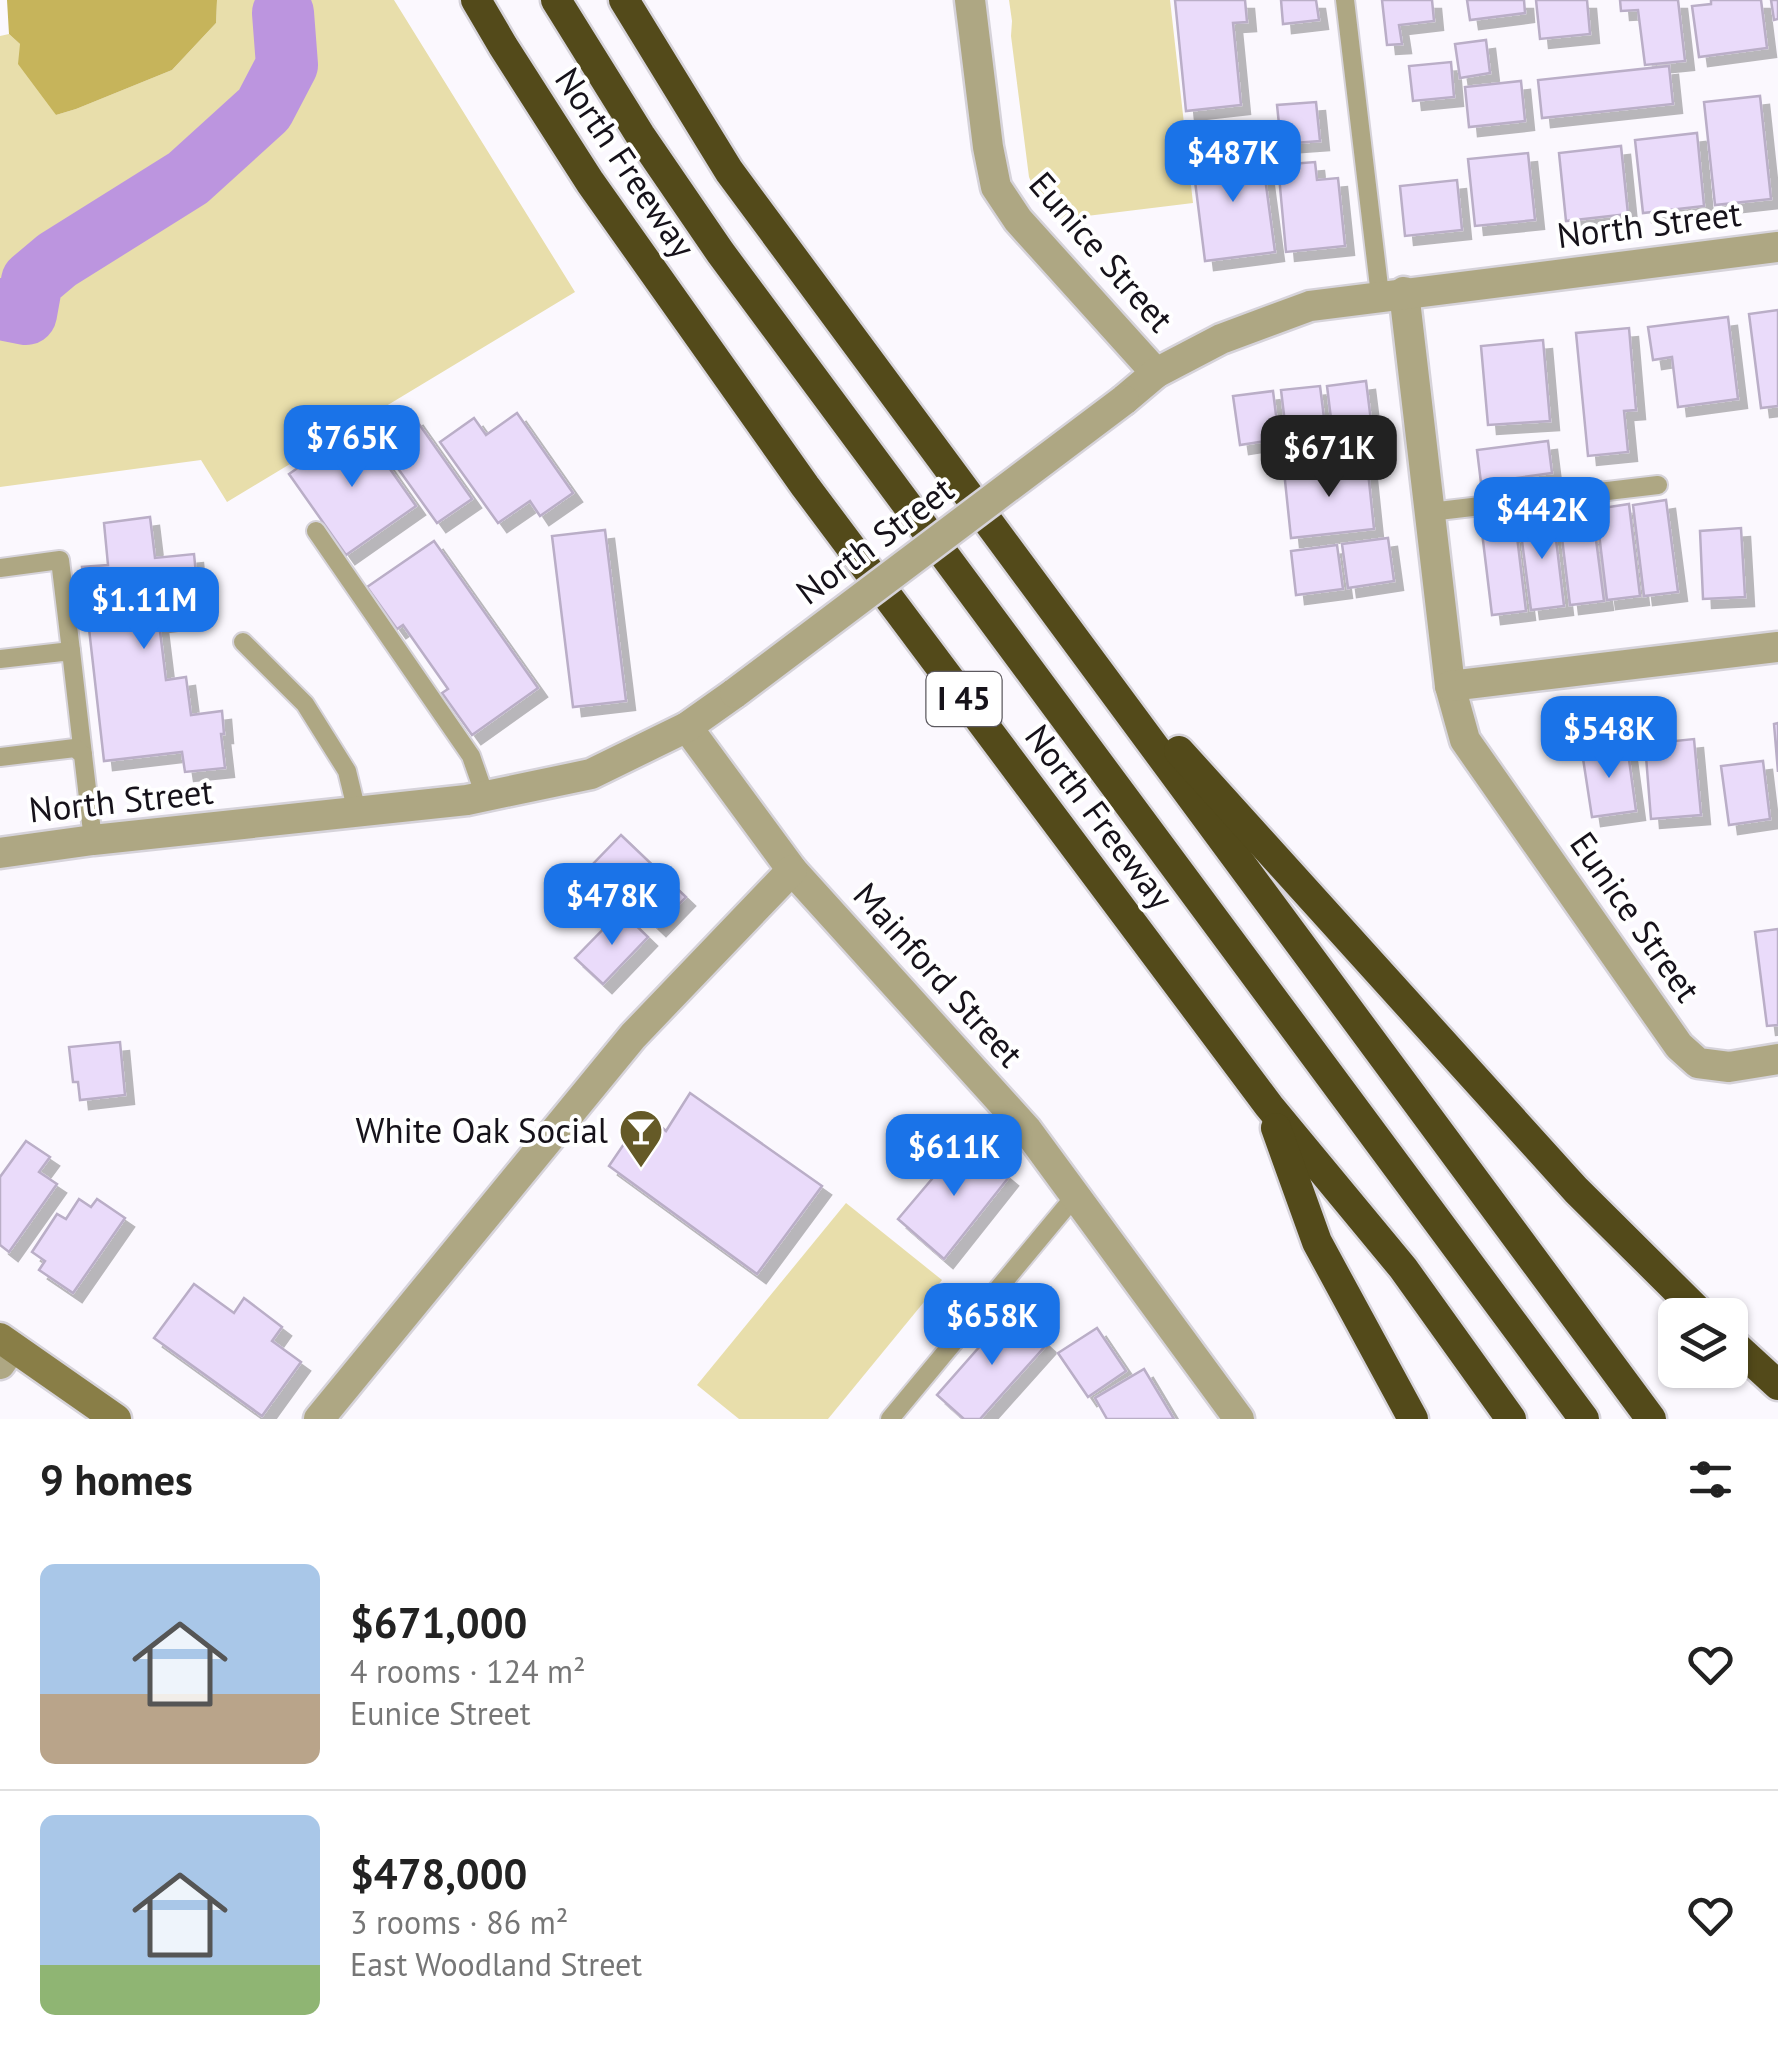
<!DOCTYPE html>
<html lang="en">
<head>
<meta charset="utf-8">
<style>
	:root { --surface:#fff; --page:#f6f6f6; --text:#222; --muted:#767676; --line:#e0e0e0; --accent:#1a73e8 }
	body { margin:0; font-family:"PT Sans",sans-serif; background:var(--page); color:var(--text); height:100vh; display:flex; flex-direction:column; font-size:38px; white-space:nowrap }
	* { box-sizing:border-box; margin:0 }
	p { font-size:32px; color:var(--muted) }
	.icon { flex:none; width:55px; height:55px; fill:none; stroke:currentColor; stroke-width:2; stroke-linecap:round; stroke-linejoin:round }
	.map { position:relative; height:1419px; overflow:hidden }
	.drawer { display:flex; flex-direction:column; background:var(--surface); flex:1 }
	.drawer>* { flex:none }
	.buttons { position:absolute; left:1658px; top:1298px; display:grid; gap:20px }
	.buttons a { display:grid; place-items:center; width:90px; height:90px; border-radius:15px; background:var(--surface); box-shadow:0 2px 8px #0004; font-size:50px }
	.price { position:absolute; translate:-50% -85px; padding:0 22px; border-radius:20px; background:var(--accent); color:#fff; font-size:32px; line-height:65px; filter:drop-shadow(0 2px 5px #0008) }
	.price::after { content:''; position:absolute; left:50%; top:60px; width:30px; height:22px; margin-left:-15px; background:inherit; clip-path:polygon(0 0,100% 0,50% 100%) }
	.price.current { background:#222; color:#fff }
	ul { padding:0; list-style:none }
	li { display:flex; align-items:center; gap:30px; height:250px; padding:0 40px }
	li+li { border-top:2px solid var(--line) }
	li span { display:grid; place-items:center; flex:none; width:280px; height:200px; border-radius:15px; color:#555 }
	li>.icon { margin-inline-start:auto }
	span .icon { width:120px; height:120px; fill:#fffc; stroke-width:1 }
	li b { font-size:42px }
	h2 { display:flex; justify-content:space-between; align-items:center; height:120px; padding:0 40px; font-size:42px }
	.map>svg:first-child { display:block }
</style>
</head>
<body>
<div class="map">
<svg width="1778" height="1419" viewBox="0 0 1778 1419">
	<defs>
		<filter id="shadow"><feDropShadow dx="9" dy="9" stdDeviation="0" flood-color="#0004"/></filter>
	</defs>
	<rect width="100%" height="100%" fill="#fbf8fe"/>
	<g fill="#e8deab">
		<path d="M 217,0 L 394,0 L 575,292 L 227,502 L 201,460 L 0,487 L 0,36 L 9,34 L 20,44 L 56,115 L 76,109 L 172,70 L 216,23 Z"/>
		<path d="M 1009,0 L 1170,0 L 1193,203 L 1054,220 L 1040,202 L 1029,177 L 1011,36 L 1012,21 Z"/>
		<path d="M 846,1203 L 942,1280 L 828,1419 L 739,1419 L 697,1385 Z"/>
	</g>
	<path fill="#c6b45b" d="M 7,0 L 217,0 L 216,23 L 172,70 L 76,109 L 56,115 L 18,64 L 20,44 L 9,34 Z"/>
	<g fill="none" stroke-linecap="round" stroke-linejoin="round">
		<path stroke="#bc95df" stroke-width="62" d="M 0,309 L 26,314 L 32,281 L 57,260 L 188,178 L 264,109 L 287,65 L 283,13"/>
	</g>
	<g fill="#eadbfa" stroke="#baaec7" stroke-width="2.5" filter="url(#shadow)">
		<path d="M 1175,0 L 1245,0 L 1247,22 L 1233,23 L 1241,105 L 1186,111 Z"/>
		<path d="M 1281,0 L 1316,0 L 1319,20 L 1283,24 Z"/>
		<path d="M 1382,0 L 1432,0 L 1434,21 L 1399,25 L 1402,44 L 1387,45 Z"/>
		<path d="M 1467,0 L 1524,0 L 1525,13 L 1470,20 Z"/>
		<path d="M 1536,0 L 1587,0 L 1590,34 L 1540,39 Z"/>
		<path d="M 1620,0 L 1678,0 L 1685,61 L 1645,65 L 1638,10 L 1621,11 Z"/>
		<path d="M 1711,0 L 1761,0 L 1767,48 L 1699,57 L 1692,6 L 1711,4 Z"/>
		<path d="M 1771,0 L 1778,0 L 1778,19 L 1774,20 Z"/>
		<path d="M 1486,40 L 1490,73 L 1460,78 L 1455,44 Z"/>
		<path d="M 1451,62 L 1454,97 L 1413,101 L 1409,66 Z"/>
		<path d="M 1669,66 L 1673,104 L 1542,118 L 1538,80 Z"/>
		<path d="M 1521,81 L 1525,121 L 1469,127 L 1465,87 Z"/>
		<path d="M 1760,96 L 1771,199 L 1715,205 L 1704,102 Z"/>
		<path d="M 1316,102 L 1320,141 L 1281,144 L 1277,105 Z"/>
		<path d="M 1697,133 L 1704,206 L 1643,213 L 1635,140 Z"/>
		<path d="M 1621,146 L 1628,214 L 1566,221 L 1559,153 Z"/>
		<path d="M 1261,148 L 1275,252 L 1205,261 L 1192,157 Z"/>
		<path d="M 1528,153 L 1535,220 L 1475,226 L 1468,159 Z"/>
		<path d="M 1315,162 L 1317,180 L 1338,178 L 1345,246 L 1286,252 L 1278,165 Z"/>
		<path d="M 1457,180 L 1462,230 L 1405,236 L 1400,186 Z"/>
		<path d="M 1778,310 L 1778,406 L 1761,408 L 1749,314 Z"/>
		<path d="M 1728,317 L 1738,399 L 1678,407 L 1672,357 L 1653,360 L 1648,327 Z"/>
		<path d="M 1629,328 L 1636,410 L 1624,411 L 1628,452 L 1588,456 L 1576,333 Z"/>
		<path d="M 1543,340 L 1550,421 L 1488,425 L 1481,346 Z"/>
		<path d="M 1366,381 L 1372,429 L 1333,435 L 1327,386 Z"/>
		<path d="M 1320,386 L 1326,434 L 1287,440 L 1281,390 Z"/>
		<path d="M 1273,391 L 1279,439 L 1240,445 L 1233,396 Z"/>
		<path d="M 517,413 L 573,493 L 540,516 L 530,501 L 498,523 L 440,442 L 474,418 L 486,435 Z"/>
		<path d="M 414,417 L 472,499 L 437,523 L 379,442 Z"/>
		<path d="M 359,425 L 416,506 L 346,555 L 289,474 Z"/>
		<path d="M 1548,441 L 1552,473 L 1481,483 L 1477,450 Z"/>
		<path d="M 1367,462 L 1374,529 L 1291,538 L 1284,471 Z"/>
		<path d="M 1666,500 L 1678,592 L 1644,596 L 1633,505 Z"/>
		<path d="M 1629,504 L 1640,596 L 1607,600 L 1596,509 Z"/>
		<path d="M 1592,509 L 1604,601 L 1570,605 L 1559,513 Z"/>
		<path d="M 1553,514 L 1564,606 L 1531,610 L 1519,518 Z"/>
		<path d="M 150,517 L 155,558 L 194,554 L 199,604 L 190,605 L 192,619 L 159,623 L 166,680 L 186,677 L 191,715 L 222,711 L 224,734 L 221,734 L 225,768 L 185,772 L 182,752 L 104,761 L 82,567 L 108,565 L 104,523 Z"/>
		<path d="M 1515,520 L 1526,611 L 1492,615 L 1481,524 Z"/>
		<path d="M 1741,528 L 1745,597 L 1703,599 L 1700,531 Z"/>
		<path d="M 605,530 L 626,701 L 573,707 L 552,536 Z"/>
		<path d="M 1388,538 L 1394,581 L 1348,588 L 1342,544 Z"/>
		<path d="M 434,541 L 538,688 L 472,735 L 442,693 L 448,689 L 403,625 L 397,629 L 367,587 Z"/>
		<path d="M 1337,545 L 1343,589 L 1296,595 L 1291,551 Z"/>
		<path d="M 1778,723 L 1778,772 L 1774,724 Z"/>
		<path d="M 1694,739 L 1701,815 L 1651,819 L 1645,744 Z"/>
		<path d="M 1627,745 L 1636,811 L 1592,817 L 1582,752 Z"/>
		<path d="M 1763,761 L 1770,819 L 1729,825 L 1721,766 Z"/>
		<path d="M 621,835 L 686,897 L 657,927 L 592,865 Z"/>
		<path d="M 621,911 L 648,937 L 603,984 L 575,958 Z"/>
		<path d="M 1778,929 L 1778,1025 L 1767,1026 L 1755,932 Z"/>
		<path d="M 120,1042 L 125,1095 L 80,1100 L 78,1082 L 73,1082 L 69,1047 Z"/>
		<path d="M 690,1093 L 822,1186 L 757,1274 L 609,1166 L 645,1113 L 666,1131 Z"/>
		<path d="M 965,1140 L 1009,1177 L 944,1259 L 898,1219 Z"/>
		<path d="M 26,1141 L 50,1157 L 39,1172 L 57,1184 L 9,1252 L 0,1245 L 0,1177 Z"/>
		<path d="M 79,1199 L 91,1207 L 97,1199 L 125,1218 L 73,1293 L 39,1270 L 45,1261 L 32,1252 L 57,1214 L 66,1219 Z"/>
		<path d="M 194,1284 L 234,1313 L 244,1298 L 282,1327 L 272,1341 L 301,1362 L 262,1416 L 154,1338 Z"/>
		<path d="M 1011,1311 L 1047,1344 L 980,1419 L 964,1419 L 937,1395 Z"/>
		<path d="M 1097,1328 L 1126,1371 L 1088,1397 L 1058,1353 Z"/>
		<path d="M 1144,1369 L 1174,1419 L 1107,1419 L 1095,1398 Z"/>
	</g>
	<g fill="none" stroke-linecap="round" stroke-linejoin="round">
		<defs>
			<g id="service">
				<path d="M 1345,0 L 1380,295"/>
				<path d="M 1430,512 L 1658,485"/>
				<path d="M 316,531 L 471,756 L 485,796"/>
				<path d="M 0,568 L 60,560 L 71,651"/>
				<path d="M 243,642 L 305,704 L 347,771 L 357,812"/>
				<path d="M 0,659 L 71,651 L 83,755"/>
				<path d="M 0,757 L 75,748 L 83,755 L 93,840"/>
				<path d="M 890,1419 L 1075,1196"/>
			</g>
			<g id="minor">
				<path d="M 970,0 L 988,147 L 996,187 L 1018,220 L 1156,373"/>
				<path d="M 1404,292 L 1450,686 L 1465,740 L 1679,1046 L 1698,1063 L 1729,1067 L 1778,1059"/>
				<path d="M 1450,686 L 1778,647"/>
				<path d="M 687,727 L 792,870 L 1027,1130 L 1239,1419"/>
				<path d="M 0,1364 L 12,1347"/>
				<path d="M 319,1419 L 633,1036 L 792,870"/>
			</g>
			<g id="tertiary">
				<path d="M 1124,400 L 1156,373 L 1221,339 L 1310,306 L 1778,247"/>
				<path d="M 0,853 L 93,840 L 467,800 L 591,774 L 687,727 L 735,693"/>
			</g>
			<path id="secondary" d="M 0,1338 L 116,1419"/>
			<g id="motorway">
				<path d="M 476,0 L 503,46 L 590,182 L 805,486 L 1269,1106 L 1403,1268 L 1511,1419"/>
				<path d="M 556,0 L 640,135 L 720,252 L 1584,1419"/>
				<path d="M 624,0 L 729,171 L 1651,1419"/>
				<path d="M 1179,751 L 1576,1190 L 1702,1315"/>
				<path d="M 1276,1128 L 1317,1242 L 1413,1419"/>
				<path d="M 1730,1341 L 1778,1385"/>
			</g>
		</defs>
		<use href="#service" stroke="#d6d3da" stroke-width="22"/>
		<use href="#minor" stroke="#d6d3da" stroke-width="35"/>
		<use href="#tertiary" stroke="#d6d3da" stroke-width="35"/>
		<use href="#secondary" stroke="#d6d3da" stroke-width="35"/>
		<use href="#motorway" stroke="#d6d3da" stroke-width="35"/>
		<use href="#service" stroke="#aea783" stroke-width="18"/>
		<use href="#minor" stroke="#aea783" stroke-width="30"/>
		<use href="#tertiary" stroke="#aea783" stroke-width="30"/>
		<use href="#secondary" stroke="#897e47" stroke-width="30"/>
		<use href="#motorway" stroke="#534a1a" stroke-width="30"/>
		<defs>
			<path id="tertiary-bridge" d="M 735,693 L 1124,400"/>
		</defs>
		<use href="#tertiary-bridge" stroke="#d6d3da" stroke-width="35" stroke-linecap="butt"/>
		<use href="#tertiary-bridge" stroke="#aea783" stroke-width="30"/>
	</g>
	<defs>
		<symbol id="bar-pin" viewBox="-11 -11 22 30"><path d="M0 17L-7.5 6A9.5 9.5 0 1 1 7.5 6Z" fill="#655a27" stroke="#fff"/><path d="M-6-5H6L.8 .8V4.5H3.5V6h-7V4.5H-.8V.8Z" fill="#fff"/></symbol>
	</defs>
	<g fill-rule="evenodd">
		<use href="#bar-pin" x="616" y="1106" width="50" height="68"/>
	</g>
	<g text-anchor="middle" stroke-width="8" stroke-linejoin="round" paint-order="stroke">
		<rect fill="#fff" stroke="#5c595f" stroke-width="2.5" x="926.5" y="672" width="75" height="54" rx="8"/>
		<g font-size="32" font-weight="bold" fill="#16121a">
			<text x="964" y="710">I 45</text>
		</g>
		<g font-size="35" fill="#16121a" stroke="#fff">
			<text transform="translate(625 163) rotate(56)" y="12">North Freeway</text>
			<text transform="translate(1649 225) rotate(-7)" y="12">North Street</text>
			<text transform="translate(1101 252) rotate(49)" y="12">Eunice Street</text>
			<text transform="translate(875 541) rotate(-37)" y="12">North Street</text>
			<text transform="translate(121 801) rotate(-6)" y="12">North Street</text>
			<text transform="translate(1099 817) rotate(53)" y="12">North Freeway</text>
			<text transform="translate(1635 917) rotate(55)" y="12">Eunice Street</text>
			<text transform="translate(938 975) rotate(48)" y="12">Mainford Street</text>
		</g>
		<g font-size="35" fill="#16121a" stroke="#fff" text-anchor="end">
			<text x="608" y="1143">White Oak Social</text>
		</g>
	</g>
</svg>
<div class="buttons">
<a><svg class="icon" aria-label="layers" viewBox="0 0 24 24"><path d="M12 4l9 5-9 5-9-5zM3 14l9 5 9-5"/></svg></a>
</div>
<b class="price" style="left:1233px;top:205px">$487K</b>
<b class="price" style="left:352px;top:490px">$765K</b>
<b class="price current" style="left:1329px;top:500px">$671K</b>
<b class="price" style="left:1542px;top:562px">$442K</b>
<b class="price" style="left:144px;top:652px">$1.11M</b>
<b class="price" style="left:1609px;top:781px">$548K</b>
<b class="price" style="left:612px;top:948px">$478K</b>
<b class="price" style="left:954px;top:1199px">$611K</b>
<b class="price" style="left:992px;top:1368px">$658K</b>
</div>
<section class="drawer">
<h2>9 homes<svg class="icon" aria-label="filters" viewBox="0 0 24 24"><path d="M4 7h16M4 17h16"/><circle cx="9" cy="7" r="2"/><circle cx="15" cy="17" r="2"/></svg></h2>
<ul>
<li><span style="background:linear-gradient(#a9c7e8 65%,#b9a48a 0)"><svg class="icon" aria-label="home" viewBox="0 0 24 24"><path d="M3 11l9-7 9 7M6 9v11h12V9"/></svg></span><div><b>$671,000</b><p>4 rooms · 124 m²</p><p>Eunice Street</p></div><svg class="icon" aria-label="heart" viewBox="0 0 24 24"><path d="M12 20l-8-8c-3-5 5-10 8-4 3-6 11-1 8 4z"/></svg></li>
<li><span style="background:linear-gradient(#a9c7e8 75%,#8fb573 0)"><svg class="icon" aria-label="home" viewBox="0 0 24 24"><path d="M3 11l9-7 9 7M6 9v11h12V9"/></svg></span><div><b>$478,000</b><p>3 rooms · 86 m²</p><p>East Woodland Street</p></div><svg class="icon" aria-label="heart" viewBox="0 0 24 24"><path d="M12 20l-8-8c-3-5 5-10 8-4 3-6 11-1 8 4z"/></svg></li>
</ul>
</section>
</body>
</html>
